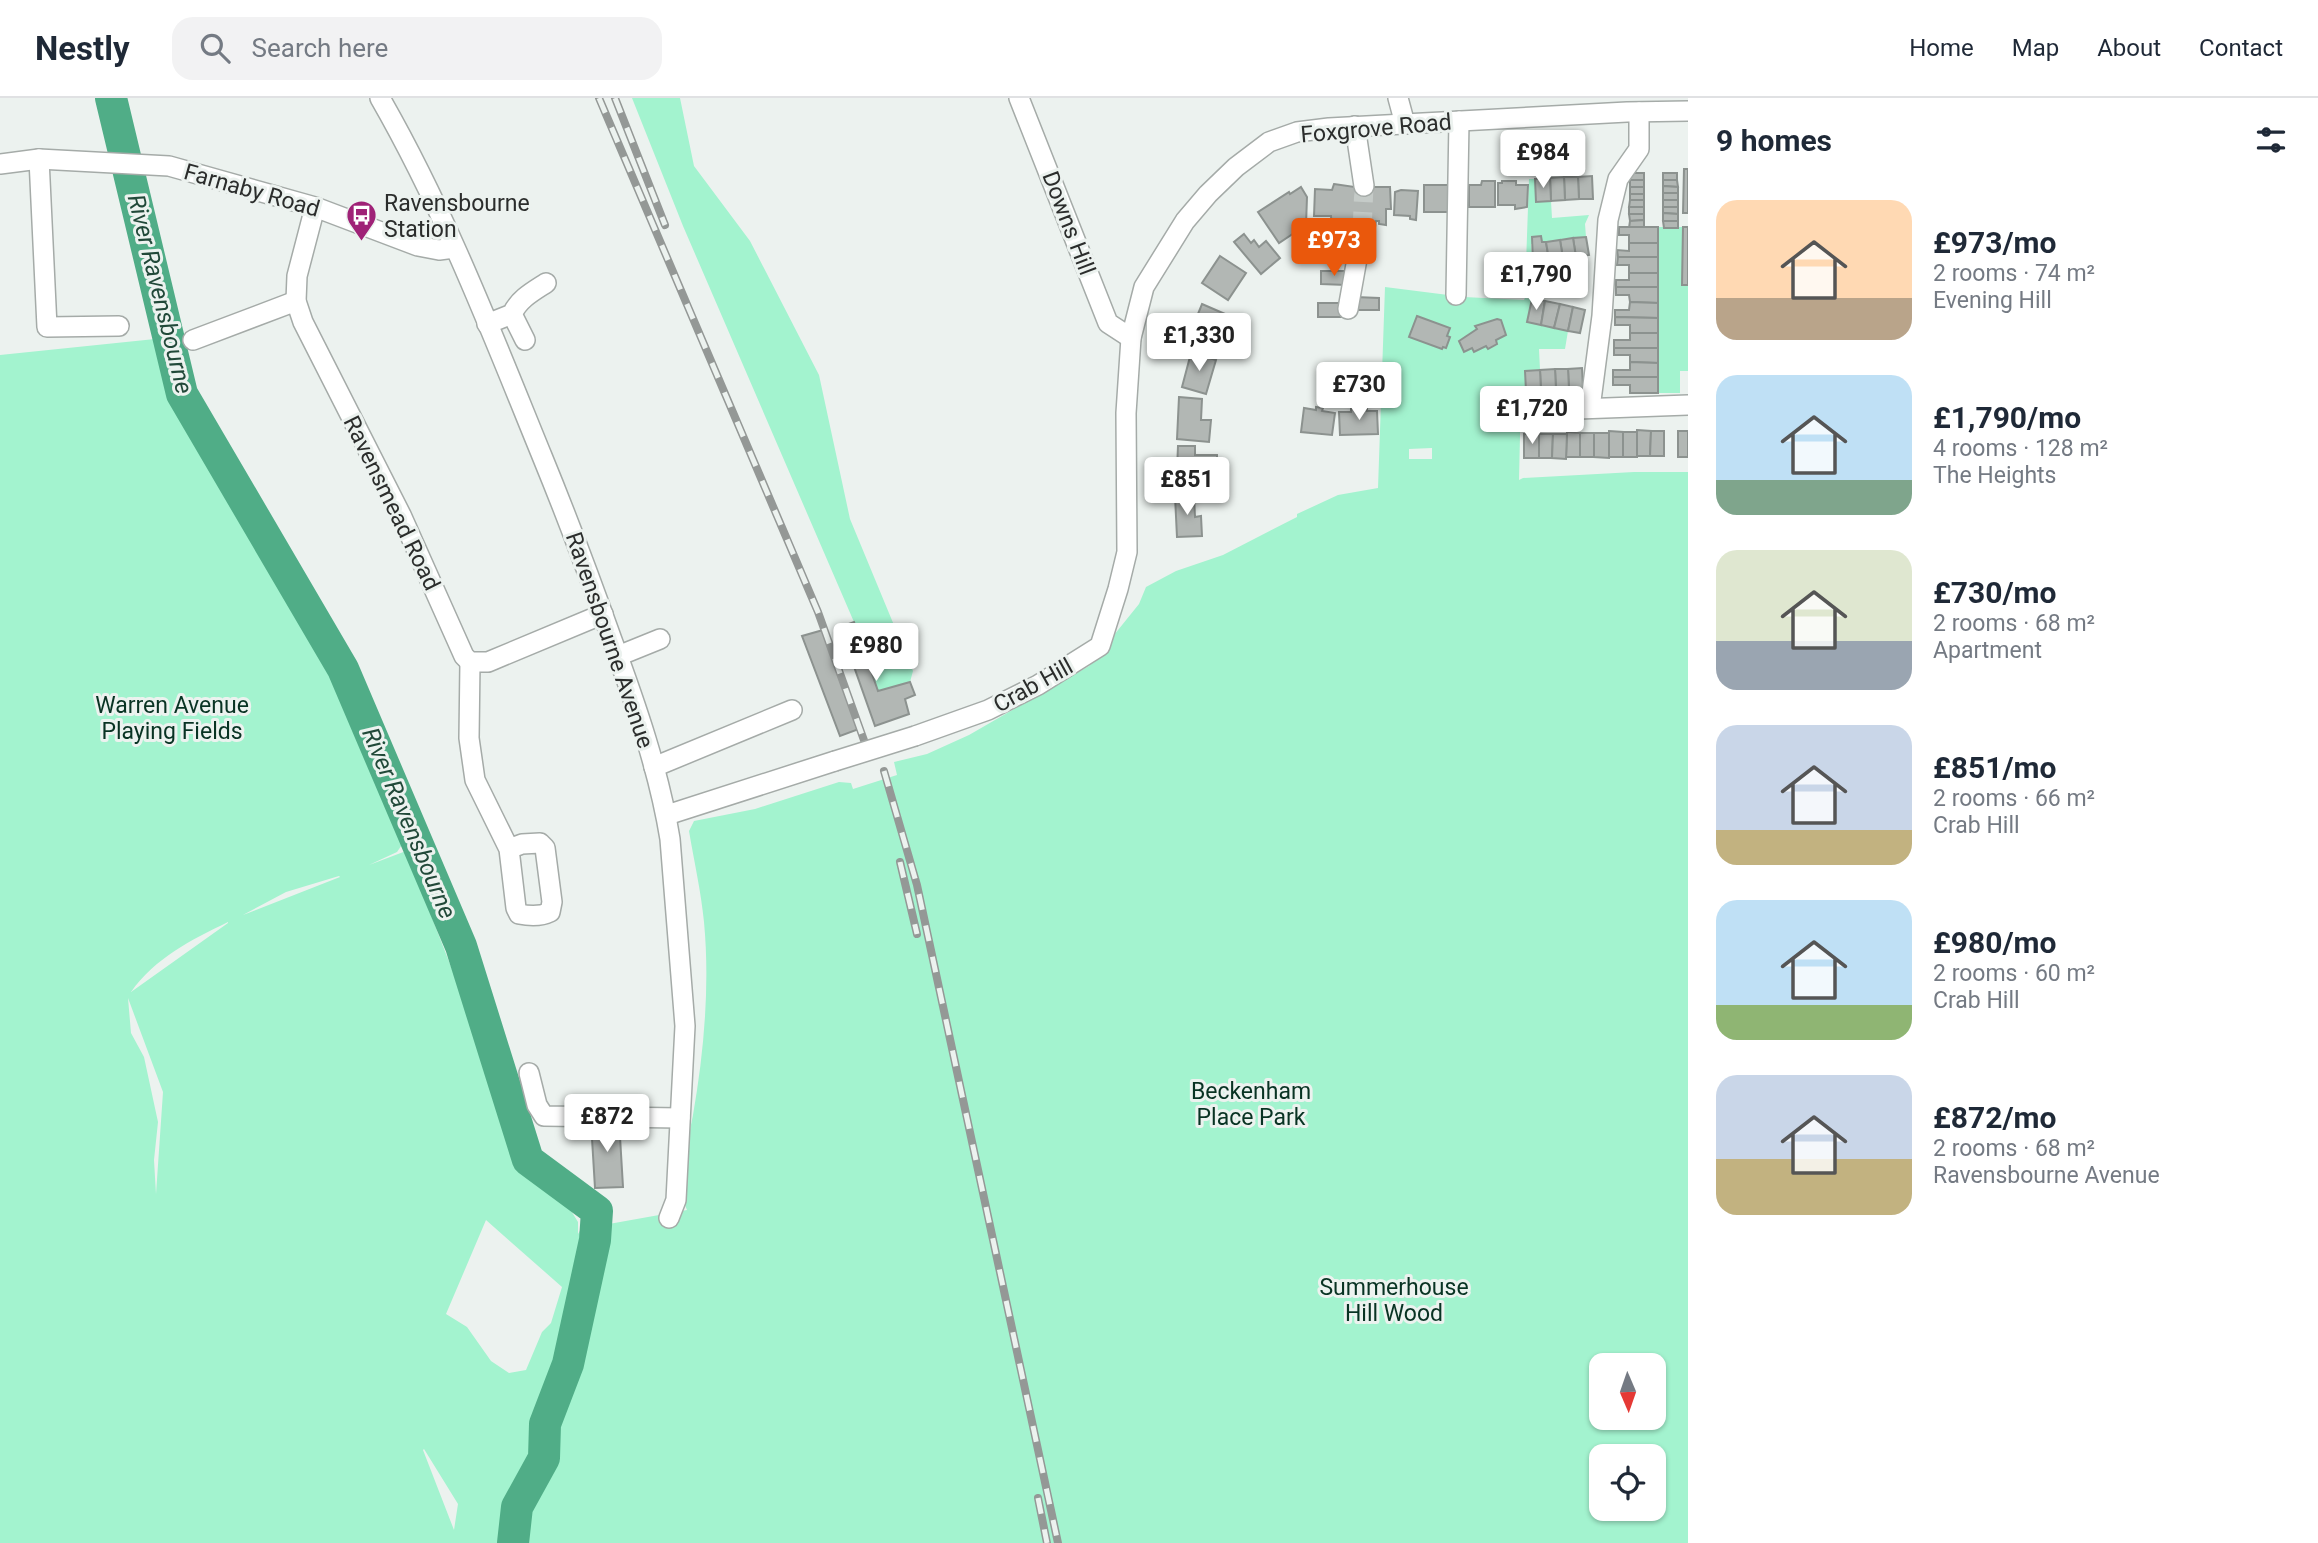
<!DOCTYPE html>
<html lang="en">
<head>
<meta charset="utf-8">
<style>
	:root { --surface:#fff; --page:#f2f2f3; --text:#1f2937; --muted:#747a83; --line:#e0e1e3; --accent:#ea580c }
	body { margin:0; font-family:Roboto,sans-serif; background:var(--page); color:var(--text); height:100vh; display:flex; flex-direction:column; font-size:26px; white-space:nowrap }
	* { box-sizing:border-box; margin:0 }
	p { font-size:23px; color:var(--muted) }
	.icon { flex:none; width:38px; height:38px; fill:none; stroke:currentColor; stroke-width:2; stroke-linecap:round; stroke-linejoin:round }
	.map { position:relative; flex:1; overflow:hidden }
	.side { display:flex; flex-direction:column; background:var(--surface); width:630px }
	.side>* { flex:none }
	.needle { width:46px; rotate:178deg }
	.buttons { position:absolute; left:1589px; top:1255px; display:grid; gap:14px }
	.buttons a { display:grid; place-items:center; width:77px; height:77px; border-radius:14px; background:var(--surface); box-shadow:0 2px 5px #0004; font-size:35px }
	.price { position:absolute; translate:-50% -60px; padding:0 16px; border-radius:7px; background:#fff; color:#222; font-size:23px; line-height:46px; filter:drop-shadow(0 2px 4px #0008) }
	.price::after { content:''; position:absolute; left:50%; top:42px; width:21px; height:16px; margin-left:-10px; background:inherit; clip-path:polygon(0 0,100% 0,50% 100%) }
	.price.selected { background:var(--accent); color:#fff }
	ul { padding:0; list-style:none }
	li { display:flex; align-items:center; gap:21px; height:175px; padding:0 28px }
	li span { display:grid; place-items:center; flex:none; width:196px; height:140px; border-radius:21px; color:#555 }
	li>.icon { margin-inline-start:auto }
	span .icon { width:84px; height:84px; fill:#fffc; stroke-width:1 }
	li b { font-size:30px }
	h2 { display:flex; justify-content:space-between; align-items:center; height:84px; padding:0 28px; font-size:30px }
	header { display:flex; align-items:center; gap:42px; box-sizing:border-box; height:98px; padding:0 35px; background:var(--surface); border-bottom:2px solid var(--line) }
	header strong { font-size:33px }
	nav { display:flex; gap:38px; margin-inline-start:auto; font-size:24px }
	.search { width:490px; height:63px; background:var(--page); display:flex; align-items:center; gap:18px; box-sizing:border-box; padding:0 24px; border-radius:21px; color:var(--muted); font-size:26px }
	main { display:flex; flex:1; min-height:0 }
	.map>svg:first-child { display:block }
</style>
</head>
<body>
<header>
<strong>Nestly</strong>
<div class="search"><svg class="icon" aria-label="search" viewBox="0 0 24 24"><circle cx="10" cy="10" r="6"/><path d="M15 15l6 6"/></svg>Search here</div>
<nav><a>Home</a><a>Map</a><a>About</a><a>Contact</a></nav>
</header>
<main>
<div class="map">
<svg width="1688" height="1445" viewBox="0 0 1688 1445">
	<rect width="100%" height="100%" fill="#ecf2ef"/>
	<g fill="#a3f3cf" fill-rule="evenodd">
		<path d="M 632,0 L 680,0 L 694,68 L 750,143 L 819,277 L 850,421 L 913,573 L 910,584 L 878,593 L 854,524 L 683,128 Z"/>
		<path d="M 1529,81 L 1535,81 L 1536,103 L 1551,103 L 1552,120 L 1589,117 L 1585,126 L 1586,139 L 1542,144 L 1541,138 L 1532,139 L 1533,146 L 1531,146 L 1533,164 L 1526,166 Z"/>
		<path d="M 1658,129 L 1683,129 L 1682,186 L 1688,187 L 1688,273 L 1680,273 L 1680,295 L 1658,295 Z"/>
		<path d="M 1385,189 L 1464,199 L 1524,202 L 1525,200 L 1532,201 L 1527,224 L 1568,233 L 1565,251 L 1539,251 L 1540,272 L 1525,273 L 1526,293 L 1521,294 L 1519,382 L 1523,380 L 1634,374 L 1688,374 L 1688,1445 L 0,1445 L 0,257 L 155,241 L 182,296 L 349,584 L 395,711 L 408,738 L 397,754 L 369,767 L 406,753 L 469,915 L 506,992 L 498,994 L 578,1124 L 578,1136 L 581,1131 L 687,1112 C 677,1090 688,1042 693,1017 C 704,954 710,887 704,824 C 701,793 694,763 689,733 L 694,723 L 755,711 L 839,684 L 851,685 L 853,691 L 897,677 L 894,664 L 927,656 L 969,637 L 1089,568 L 1139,506 L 1146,489 L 1176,473 L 1223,457 L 1297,419 L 1297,416 L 1338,397 L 1378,390 ZM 1417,218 L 1450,230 L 1447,238 L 1450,240 L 1446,250 L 1442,251 L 1409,239 ZM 1497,221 L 1501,223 L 1506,237 L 1496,242 L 1497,247 L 1488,251 L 1486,248 L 1474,254 L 1472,250 L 1464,253 L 1459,243 L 1477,231 L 1476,228 ZM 1432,350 L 1432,361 L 1409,361 L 1409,351 ZM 339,778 L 340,779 L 243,817 L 286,794 ZM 228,824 L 228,825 L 131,894 C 155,860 191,842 228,824 ZM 128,900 L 163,994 L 156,1096 L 154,1062 L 158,1024 L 144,959 L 131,935 ZM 486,1122 L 562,1189 L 551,1225 L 542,1234 L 526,1272 L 509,1275 L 491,1263 L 467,1229 L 446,1216 ZM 1601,1267 L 1654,1267 L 1654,1320 L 1601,1320 ZM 424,1351 L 458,1406 L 454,1432 L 423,1352 ZM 1601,1358 L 1654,1358 L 1654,1410 L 1601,1410 Z"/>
	</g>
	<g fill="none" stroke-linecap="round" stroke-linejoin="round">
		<path stroke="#50ad87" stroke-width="32" d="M 111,0 L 182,296 L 343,571 L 461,848 L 528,1062 L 597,1113 L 595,1142 L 568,1266 L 545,1326 L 544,1360 L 517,1409 L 513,1445"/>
	</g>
	<g fill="#b2b7b4" stroke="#8c928f" stroke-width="2">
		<path d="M 1684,71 L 1688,71 L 1688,115 L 1683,115 Z"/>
		<rect x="1630" y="75" width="14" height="7"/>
		<rect x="1663" y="75" width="14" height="7"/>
		<path d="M 1592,78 L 1593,101 L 1579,101 L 1578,79 Z"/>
		<path d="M 1564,79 L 1578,79 L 1579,101 L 1565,102 Z"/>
		<path d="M 1564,79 L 1565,102 L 1551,103 L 1550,80 Z"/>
		<path d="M 1550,80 L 1551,103 L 1536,104 L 1535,81 Z"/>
		<rect x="1630" y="82" width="14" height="7"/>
		<path d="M 1663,82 L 1677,82 L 1678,89 L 1663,88 Z"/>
		<path d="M 1482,83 L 1495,83 L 1495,109 L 1469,109 L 1469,87 L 1481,87 Z"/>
		<path d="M 1502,83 L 1516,83 L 1516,87 L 1528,87 L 1527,109 L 1515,111 L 1515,107 L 1498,107 L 1498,85 L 1502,85 Z"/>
		<path d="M 1334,86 L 1355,89 L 1355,102 L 1358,102 L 1359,89 L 1390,89 L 1391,111 L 1386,111 L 1386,127 L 1379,126 L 1379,123 L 1376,123 L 1374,136 L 1339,133 L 1339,135 L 1332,134 L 1331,118 L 1314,118 L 1315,91 L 1332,92 Z"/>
		<rect x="1424" y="87" width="25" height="27"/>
		<path d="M 1663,88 L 1678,89 L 1678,95 L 1663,95 Z"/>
		<path d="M 1301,89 L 1307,99 L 1306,127 L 1279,145 L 1258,114 L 1289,94 L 1290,96 Z"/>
		<rect x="1630" y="89" width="14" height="7"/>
		<path d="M 1401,92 L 1418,93 L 1416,122 L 1410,121 L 1410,118 L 1394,117 L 1395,94 Z"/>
		<rect x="1663" y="95" width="15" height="7"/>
		<rect x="1630" y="96" width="14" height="6"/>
		<path d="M 1630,102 L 1644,102 L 1644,109 L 1629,109 Z"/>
		<rect x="1663" y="102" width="15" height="7"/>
		<rect x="1629" y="109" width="15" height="7"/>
		<path d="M 1663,109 L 1678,109 L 1678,116 L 1663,115 Z"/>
		<path d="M 1663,115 L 1678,116 L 1678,123 L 1663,123 Z"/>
		<path d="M 1629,116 L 1644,116 L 1644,122 L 1630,123 Z"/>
		<path d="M 1644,122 L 1644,129 L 1629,130 L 1630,123 Z"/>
		<path d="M 1663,123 L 1678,123 L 1678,130 L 1664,130 Z"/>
		<path d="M 1619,129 L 1658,129 L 1658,145 L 1629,145 L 1629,137 L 1619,137 Z"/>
		<path d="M 1683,129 L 1688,129 L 1688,187 L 1682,187 Z"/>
		<path d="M 1244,136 L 1251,145 L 1254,142 L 1259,149 L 1266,143 L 1280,160 L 1261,176 L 1234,144 Z"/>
		<path d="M 1541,138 L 1542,144 L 1546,144 L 1549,162 L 1533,164 L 1532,139 Z"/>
		<path d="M 1586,139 L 1589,157 L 1576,159 L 1573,140 Z"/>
		<path d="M 1573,140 L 1576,159 L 1563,160 L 1560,142 Z"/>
		<path d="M 1560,142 L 1563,160 L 1549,162 L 1546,144 Z"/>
		<path d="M 1629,145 L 1658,145 L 1658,159 L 1618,159 L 1617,152 L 1629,153 Z"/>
		<path d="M 1220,158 L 1246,175 L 1228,202 L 1202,185 Z"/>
		<path d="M 1618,159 L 1658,159 L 1658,175 L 1629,175 L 1629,167 L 1617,167 Z"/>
		<path d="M 1321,173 L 1346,173 L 1346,187 L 1321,186 Z"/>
		<path d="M 1629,175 L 1658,175 L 1658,189 L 1616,189 L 1616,182 L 1629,182 Z"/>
		<path d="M 1616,189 L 1658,189 L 1658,205 L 1630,204 L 1629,197 L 1616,197 Z"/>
		<path d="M 1355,199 L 1379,200 L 1379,212 L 1354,212 Z"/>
		<path d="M 1532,201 L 1545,203 L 1541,227 L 1527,224 Z"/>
		<path d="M 1545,203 L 1560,206 L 1554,230 L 1541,227 Z"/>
		<path d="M 1630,204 L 1658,205 L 1658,220 L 1615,219 L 1615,212 L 1629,212 Z"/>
		<rect x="1318" y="205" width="23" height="14"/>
		<path d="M 1202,206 L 1232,219 L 1230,222 L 1234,223 L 1222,252 L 1189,238 Z"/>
		<path d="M 1560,206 L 1573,209 L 1568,233 L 1554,230 Z"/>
		<path d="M 1573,209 L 1585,212 L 1580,235 L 1568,233 Z"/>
		<path d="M 1417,218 L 1450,230 L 1447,238 L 1450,239 L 1446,250 L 1443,249 L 1442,251 L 1409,239 Z"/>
		<path d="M 1615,219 L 1658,220 L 1658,235 L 1630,235 L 1630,227 L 1615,227 Z"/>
		<path d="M 1497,221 L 1501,222 L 1506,237 L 1496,242 L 1497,246 L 1488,251 L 1486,248 L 1474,254 L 1472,250 L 1464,254 L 1459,243 L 1477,231 L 1475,228 Z"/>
		<path d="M 1630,235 L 1658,235 L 1658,250 L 1614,250 L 1614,242 L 1630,242 Z"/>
		<path d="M 1614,250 L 1658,250 L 1658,265 L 1630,264 L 1630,257 L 1614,257 Z"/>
		<path d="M 1191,255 L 1216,262 L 1206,296 L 1182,289 Z"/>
		<path d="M 1630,264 L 1658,265 L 1658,279 L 1613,279 L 1613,272 L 1630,272 Z"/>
		<path d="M 1582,270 L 1583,290 L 1569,291 L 1568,271 Z"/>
		<path d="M 1555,271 L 1568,271 L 1569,291 L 1556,291 Z"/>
		<path d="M 1555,271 L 1556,291 L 1541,292 L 1540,272 Z"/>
		<path d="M 1540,272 L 1541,292 L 1526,293 L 1525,273 Z"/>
		<path d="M 1613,279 L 1658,279 L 1658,295 L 1630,295 L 1630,287 L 1613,287 Z"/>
		<path d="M 1179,299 L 1202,301 L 1201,322 L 1211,322 L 1209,344 L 1177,341 Z"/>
		<path d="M 1367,308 L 1367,313 L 1377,313 L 1378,336 L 1340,337 L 1339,314 L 1351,314 L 1351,309 Z"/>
		<path d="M 1316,309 L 1323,310 L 1322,313 L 1335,315 L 1332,337 L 1301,334 L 1304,310 L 1316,312 Z"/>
		<path d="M 1637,332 L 1651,333 L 1650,358 L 1637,358 Z"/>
		<path d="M 1609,333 L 1623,334 L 1623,359 L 1609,359 Z"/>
		<path d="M 1651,333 L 1664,333 L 1664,358 L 1650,358 Z"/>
		<rect x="1678" y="333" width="10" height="26"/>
		<path d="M 1567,334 L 1580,335 L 1580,359 L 1566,359 Z"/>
		<rect x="1623" y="334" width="14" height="25"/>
		<rect x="1580" y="335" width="14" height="24"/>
		<path d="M 1594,335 L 1609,335 L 1609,360 L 1594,359 Z"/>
		<rect x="1524" y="336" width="15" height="24"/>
		<path d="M 1539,336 L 1553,336 L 1552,360 L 1539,360 Z"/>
		<path d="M 1553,336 L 1567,336 L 1566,361 L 1552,360 Z"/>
		<path d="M 1178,348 L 1195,348 L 1195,357 L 1217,357 L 1217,381 L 1193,383 L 1193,372 L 1177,372 Z"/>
		<path d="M 1194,397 L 1195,419 L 1201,418 L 1202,438 L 1177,439 L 1175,398 Z"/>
		<path d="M 854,524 L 878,593 L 910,584 L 915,597 L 905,601 L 909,616 L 875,628 L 840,529 Z"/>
		<path d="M 823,532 L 859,631 L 840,638 L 802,538 Z"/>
		<path d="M 619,1022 L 623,1089 L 595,1090 L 591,1024 Z"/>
	</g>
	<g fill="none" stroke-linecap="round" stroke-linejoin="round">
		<path stroke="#c5cbc8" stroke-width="19" stroke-dasharray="19 10" stroke-linecap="butt" d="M 1362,133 L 1364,88"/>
		<defs>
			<g id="minor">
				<path d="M 380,0 C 445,113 493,238 542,358 C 567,419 590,480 612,542 C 636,607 659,673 670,741 L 685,928 L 676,1102 L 669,1120"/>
				<path d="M 1019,0 L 1108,225 L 1131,240"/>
				<path d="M 1398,0 L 1405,26"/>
				<path d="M 1355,28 L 1364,88"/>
				<path d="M 39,61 L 47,229 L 119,228"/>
				<path d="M 0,66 L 39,61 L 169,68 L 315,109 L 418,148 L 439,152 L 454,150"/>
				<path d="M 315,109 L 297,178 L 296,203 L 303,224 L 401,417 L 464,558 L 470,564 L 488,564 L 603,516"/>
				<path d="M 1456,197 L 1459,23"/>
				<path d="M 1348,211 L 1362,133"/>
				<path d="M 512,216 L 525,242"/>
				<path d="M 487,226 L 512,216 C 519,201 532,194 546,185"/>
				<path d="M 193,242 L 296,203"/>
				<path d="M 1590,310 L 1602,218 L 1608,122 L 1618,81 L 1639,51 L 1639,14"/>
				<path d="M 1523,313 L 1688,307"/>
				<path d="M 618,558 L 660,541"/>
				<path d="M 470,564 L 469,640 L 475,682 L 509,751 L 516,810 L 519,816 C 529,818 540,819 550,814 L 552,804 L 545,750 L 540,745 L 522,746 L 509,751"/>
				<path d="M 915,638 L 988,612 L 1038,587 L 1100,548 L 1118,491 L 1127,454 L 1126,315 L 1131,240 L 1144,189 L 1185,123 L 1208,96 L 1236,69 L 1269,44 L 1297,34 L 1329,30 L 1627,14 L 1688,13"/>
				<path d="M 654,669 L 792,612"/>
				<path d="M 667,717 L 835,663"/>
				<path d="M 529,975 L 537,1007 L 544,1018 L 680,1020"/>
			</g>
		</defs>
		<use href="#minor" stroke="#a5aba8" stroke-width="22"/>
		<use href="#minor" stroke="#fff" stroke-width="19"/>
		<defs>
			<g id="rail">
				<path d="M 599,0 L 818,514 L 870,659"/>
				<path d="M 615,0 L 665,127"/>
				<path d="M 884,673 L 917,787 L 1058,1445"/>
				<path d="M 900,764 L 917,836"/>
				<path d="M 1038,1400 L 1047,1445"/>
			</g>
		</defs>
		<use href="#rail" stroke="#949896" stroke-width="8"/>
		<use href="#rail" stroke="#ecf2ef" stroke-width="5" stroke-dasharray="16" stroke-linecap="butt"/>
		<defs>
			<path id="minor-bridge" d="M 835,663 L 915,638"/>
		</defs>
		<use href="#minor-bridge" stroke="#a5aba8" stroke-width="22" stroke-linecap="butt"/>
		<use href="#minor-bridge" stroke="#fff" stroke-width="19"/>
	</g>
	<defs>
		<symbol id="bus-pin" viewBox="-11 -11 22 30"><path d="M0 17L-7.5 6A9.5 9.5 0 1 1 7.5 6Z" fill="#9f2277" stroke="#ecf2ef"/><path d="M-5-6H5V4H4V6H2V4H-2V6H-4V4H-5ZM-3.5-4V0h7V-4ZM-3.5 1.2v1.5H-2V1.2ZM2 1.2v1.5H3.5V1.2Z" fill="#fff"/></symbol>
	</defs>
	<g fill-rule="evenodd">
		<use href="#bus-pin" x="344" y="100" width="35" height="47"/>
	</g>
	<g text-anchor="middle" stroke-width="6" stroke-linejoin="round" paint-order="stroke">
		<g font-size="23" fill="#2b2d2c" stroke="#ecf2ef">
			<text transform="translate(1376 30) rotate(-5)" y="8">Foxgrove Road</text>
			<text transform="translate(252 92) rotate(16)" y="8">Farnaby Road</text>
			<text transform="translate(1069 125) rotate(69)" y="8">Downs Hill</text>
			<text transform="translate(392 405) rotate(64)" y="8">Ravensmead Road</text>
			<text transform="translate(610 542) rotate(71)" y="8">Ravensbourne Avenue</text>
			<text transform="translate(1033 587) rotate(-29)" y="8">Crab Hill</text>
		</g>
		<g font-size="23" fill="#2b2d2c" stroke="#ecf2ef" text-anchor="start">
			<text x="384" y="113">Ravensbourne<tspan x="384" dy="26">Station</tspan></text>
		</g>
		<g font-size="23" fill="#083323" stroke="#ecf2ef">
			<text x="172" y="615">Warren Avenue<tspan x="172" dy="26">Playing Fields</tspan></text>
			<text x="1251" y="1001">Beckenham<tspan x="1251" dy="26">Place Park</tspan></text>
			<text x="1394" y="1197">Summerhouse<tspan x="1394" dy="26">Hill Wood</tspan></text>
		</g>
		<g font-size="24" font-style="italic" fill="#214939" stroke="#ecf2ef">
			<text transform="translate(160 196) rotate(76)" y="8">River Ravensbourne</text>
			<text transform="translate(409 725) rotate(67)" y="8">River Ravensbourne</text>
		</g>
	</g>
</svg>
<div class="buttons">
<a><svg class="needle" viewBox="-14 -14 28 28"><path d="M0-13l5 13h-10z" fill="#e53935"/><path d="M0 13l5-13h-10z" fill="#747a83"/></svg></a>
<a><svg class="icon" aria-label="locate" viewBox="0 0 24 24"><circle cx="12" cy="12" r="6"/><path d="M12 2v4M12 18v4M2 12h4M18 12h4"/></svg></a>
</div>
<b class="price" style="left:1543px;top:92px">£984</b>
<b class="price selected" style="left:1334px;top:180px">£973</b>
<b class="price" style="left:1536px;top:214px">£1,790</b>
<b class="price" style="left:1199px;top:275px">£1,330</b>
<b class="price" style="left:1359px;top:324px">£730</b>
<b class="price" style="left:1532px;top:348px">£1,720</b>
<b class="price" style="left:1187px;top:419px">£851</b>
<b class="price" style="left:876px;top:585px">£980</b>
<b class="price" style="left:607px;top:1056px">£872</b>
</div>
<section class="side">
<h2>9 homes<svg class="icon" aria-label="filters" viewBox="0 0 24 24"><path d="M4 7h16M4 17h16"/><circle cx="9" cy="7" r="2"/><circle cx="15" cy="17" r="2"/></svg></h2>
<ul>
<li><span style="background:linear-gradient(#ffd9b3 70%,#b9a48a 0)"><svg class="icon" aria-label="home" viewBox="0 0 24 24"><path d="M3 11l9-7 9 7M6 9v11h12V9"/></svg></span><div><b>£973/mo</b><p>2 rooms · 74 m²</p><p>Evening Hill</p></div></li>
<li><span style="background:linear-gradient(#bfe0f5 75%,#7fa58c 0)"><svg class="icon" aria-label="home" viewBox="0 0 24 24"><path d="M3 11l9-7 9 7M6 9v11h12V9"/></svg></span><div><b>£1,790/mo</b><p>4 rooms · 128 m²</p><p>The Heights</p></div></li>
<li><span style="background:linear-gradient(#dfe7d0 65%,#9aa5b1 0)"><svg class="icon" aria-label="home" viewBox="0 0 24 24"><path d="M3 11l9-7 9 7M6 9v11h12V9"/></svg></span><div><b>£730/mo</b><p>2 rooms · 68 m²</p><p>Apartment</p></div></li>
<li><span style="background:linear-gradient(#c9d6e8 75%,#c2b280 0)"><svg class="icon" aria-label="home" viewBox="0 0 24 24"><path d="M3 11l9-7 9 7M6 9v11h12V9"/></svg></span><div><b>£851/mo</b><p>2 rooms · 66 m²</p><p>Crab Hill</p></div></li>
<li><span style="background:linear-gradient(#bfe0f5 75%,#8fb573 0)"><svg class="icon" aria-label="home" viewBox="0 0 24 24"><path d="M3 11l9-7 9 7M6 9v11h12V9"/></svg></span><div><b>£980/mo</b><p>2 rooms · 60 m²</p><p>Crab Hill</p></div></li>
<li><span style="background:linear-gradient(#c9d6e8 60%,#c2b280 0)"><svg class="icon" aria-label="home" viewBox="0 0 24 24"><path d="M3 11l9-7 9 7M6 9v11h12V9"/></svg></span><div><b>£872/mo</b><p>2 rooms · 68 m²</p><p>Ravensbourne Avenue</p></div></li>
</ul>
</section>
</main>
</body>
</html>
